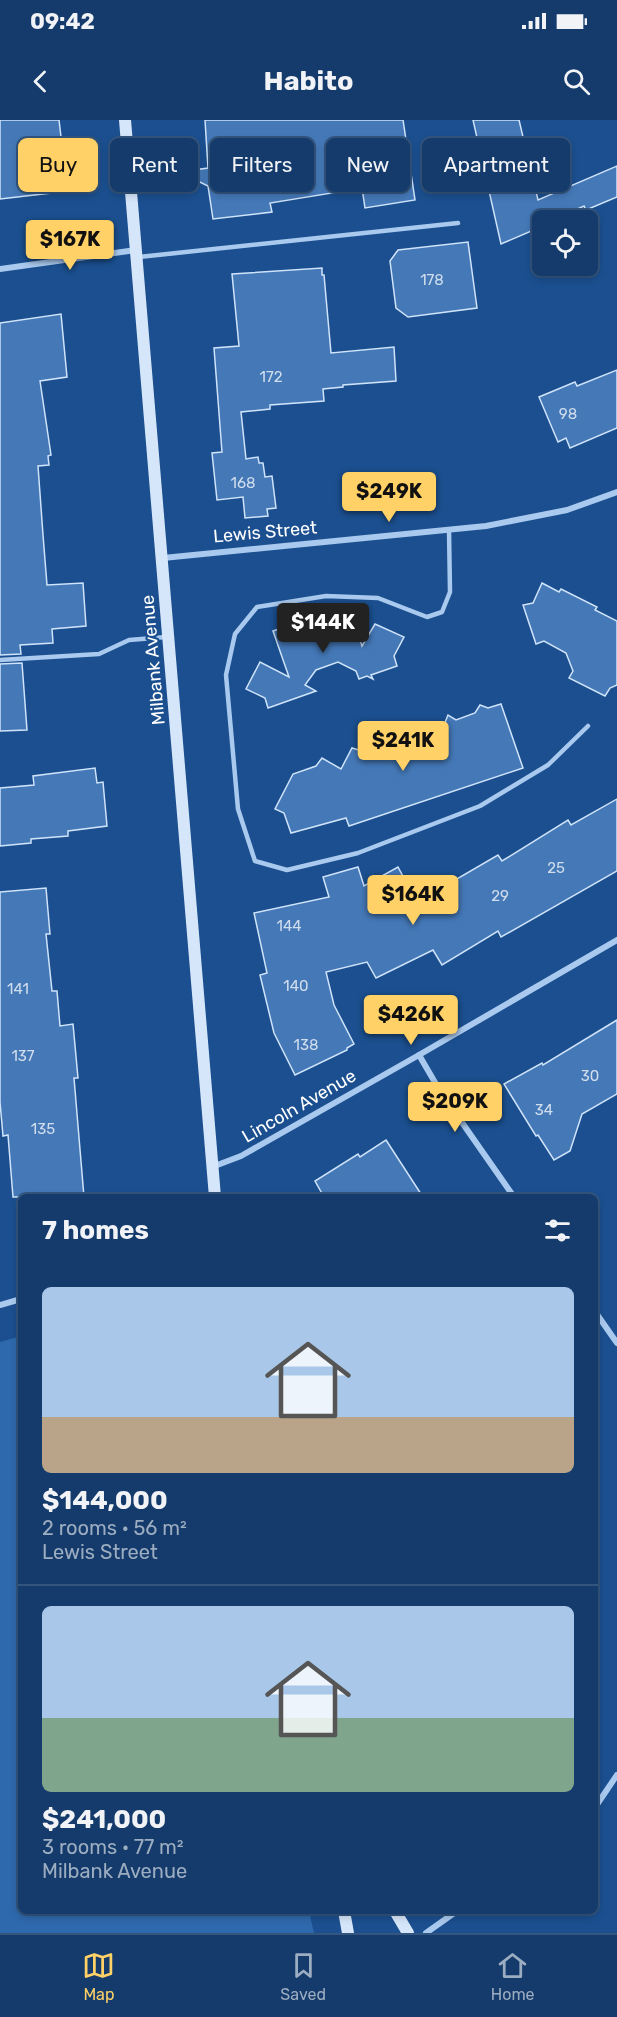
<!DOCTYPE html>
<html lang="en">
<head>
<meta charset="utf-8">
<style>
	:root { --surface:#143b6b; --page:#214673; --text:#f1f3f6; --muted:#9dadc1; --line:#33557e; --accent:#ffd166 }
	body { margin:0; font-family:Rubik,sans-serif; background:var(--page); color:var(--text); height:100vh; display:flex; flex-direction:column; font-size:22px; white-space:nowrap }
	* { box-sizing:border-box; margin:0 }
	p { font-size:20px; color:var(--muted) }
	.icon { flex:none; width:33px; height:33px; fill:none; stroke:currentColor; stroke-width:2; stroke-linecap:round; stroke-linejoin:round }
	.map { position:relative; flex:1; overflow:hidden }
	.sheet { position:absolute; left:18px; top:1074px; width:580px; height:720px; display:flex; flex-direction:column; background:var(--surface); border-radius:9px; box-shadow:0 3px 9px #0003,0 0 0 2px var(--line) }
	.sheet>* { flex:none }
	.guide { position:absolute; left:18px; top:18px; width:582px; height:54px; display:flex; gap:12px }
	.fabs { position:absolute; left:532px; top:90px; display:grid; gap:12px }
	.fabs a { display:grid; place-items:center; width:66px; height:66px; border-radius:9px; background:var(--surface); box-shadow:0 3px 9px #0003,0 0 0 2px var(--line); font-size:30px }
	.price { position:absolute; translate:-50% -51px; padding:0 14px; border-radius:6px; background:var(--accent); color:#111; font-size:20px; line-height:39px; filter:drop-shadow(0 2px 3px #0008) }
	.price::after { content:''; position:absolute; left:50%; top:36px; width:18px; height:14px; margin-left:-9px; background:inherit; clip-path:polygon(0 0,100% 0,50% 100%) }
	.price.selected { background:#222; color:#fff }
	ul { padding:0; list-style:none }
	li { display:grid; align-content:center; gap:12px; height:318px; padding:0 24px }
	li+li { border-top:2px solid var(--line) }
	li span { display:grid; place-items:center; height:186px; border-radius:9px; color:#555 }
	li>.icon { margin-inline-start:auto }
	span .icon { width:108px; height:108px; fill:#fffc; stroke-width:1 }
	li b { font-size:26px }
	h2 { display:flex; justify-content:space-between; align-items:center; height:72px; padding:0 24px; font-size:26px }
	.pill { padding:0 21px; border-radius:9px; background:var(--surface); box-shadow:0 3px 9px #0003,0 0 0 2px var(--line); font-size:21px; line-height:54px }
	.pill.selected { background:var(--accent); color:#111 }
	.status { display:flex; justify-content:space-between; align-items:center; height:42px; padding:0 30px; background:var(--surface); direction:ltr }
	.status svg { height:16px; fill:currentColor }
	header { display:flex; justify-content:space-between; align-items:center; height:78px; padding:0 24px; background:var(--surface); font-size:27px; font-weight:700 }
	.tab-bar { display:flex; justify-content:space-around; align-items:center; height:84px; border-top:2px solid var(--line); background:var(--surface); font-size:16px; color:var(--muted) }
	.tab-bar a { display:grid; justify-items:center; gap:3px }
	.tab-bar .selected { color:var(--accent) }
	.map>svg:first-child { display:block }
</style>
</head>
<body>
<div class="status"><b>09:42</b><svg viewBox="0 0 49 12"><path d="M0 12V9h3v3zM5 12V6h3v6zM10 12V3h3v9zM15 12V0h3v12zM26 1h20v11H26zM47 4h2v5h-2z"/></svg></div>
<header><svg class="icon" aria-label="back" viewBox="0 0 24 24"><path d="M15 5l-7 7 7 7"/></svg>Habito<svg class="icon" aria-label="search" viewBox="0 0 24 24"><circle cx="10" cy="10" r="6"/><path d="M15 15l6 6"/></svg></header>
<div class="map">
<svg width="617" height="1813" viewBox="0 0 617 1813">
	<rect width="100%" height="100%" fill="#1b4f8f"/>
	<path fill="#2e69ad" d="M 21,1216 L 21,1791 L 309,1791 L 314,1813 L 0,1813 L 0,1222 Z"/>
	<g fill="#4478b7" stroke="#cfe3fa" stroke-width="1.5">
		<path d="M 0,0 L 59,0 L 67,68 L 60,69 L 60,72 L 0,79 Z"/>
		<path d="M 205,0 L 403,0 L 415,80 L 365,88 L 362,68 L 270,83 L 272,92 L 213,99 L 208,66 L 179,52 L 208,48 Z"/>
		<path d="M 473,0 L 519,0 L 538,80 L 617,46 L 617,77 L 586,90 L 584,86 L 553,100 L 543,100 L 543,106 L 501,124 Z"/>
		<path d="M 468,122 L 477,188 L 408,197 L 396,188 L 390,141 L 398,130 Z"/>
		<path d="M 322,148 L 322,155 L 324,155 L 331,233 L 394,227 L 396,261 L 343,265 L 343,267 L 323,269 L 324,281 L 270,285 L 270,289 L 241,292 L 246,339 L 258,337 L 259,343 L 263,343 L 265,357 L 272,356 L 276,388 L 267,389 L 268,396 L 245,398 L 243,377 L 217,380 L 212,333 L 222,332 L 214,228 L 239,226 L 232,154 Z"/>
		<path d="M 61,194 L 67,257 L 40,261 L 51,335 L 48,336 L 49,345 L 38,346 L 43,415 L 47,465 L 83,463 L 86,506 L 52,509 L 53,523 L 20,525 L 21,534 L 0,535 L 0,203 Z"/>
		<path d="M 617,250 L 617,308 L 570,328 L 566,318 L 558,322 L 539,277 L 575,262 L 577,266 Z"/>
		<path d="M 542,463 L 559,472 L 561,469 L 597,487 L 595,490 L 617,501 L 617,565 L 610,568 L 605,576 L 569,558 L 573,551 L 566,533 L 544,521 L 536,524 L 523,485 L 533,483 Z"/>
		<path d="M 348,485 L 362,526 L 375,504 L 404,517 L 394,536 L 397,546 L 371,555 L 373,559 L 367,556 L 359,559 L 356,551 L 338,542 L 316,550 L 305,565 L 316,571 L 268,588 L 265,578 L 246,569 L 260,542 L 289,557 L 273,511 L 291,505 L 290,502 L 329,488 L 330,491 Z"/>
		<path d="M 22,543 L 27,610 L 0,611 L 0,544 Z"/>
		<path d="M 501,584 L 523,648 L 349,706 L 346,698 L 291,713 L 284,693 L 275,689 L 293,654 L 316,646 L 322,638 L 341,649 L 352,628 L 362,631 L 380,625 L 383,622 L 390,620 L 394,621 L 412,615 L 417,607 L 426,611 L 444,605 L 448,595 L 456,600 L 475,593 L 480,585 L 488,588 Z"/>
		<path d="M 95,648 L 97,663 L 103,662 L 107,706 L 68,711 L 68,716 L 31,719 L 31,723 L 0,726 L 0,668 L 34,665 L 33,656 Z"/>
		<path d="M 617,679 L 617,751 L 501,817 L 498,811 L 442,845 L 433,830 L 376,858 L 367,842 L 326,852 L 334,885 L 354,924 L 347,928 L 347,930 L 295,955 L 274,913 L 260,855 L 267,853 L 254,793 L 329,777 L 323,757 L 358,747 L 364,766 L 398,747 L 413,775 L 434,763 L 438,770 L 498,735 L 502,741 L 568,700 L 571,705 Z"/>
		<path d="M 46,768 L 50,814 L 46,814 L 52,871 L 57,871 L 60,906 L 73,904 L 78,958 L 74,958 L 84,1077 L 13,1077 L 8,1015 L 3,1016 L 0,982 L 0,772 Z"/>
		<path d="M 617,900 L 617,974 L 582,994 L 570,1031 L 554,1040 L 538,1015 L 536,1016 L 504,964 L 542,943 L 543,945 Z"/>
		<path d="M 386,1020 L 423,1077 L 324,1077 L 315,1061 L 358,1034 L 360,1037 Z"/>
	</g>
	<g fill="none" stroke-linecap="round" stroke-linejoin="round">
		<g stroke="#a9c9ee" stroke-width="4.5">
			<path d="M 139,137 L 458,103"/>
			<path d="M 449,410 L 450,472 L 442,492 L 427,497 L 378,478 L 326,476 L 257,487 L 235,514 L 226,555 L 238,689 L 255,741 L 287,750 L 358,733 L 480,686 L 548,645 L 588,606"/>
			<path d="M 0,540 L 99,534 L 129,520 L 166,517"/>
		</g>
		<g stroke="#a9c9ee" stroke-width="6">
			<path d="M 0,149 L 136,130"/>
			<path d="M 163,438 L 486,406 L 567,390 L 617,372"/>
			<path d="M 419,935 L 440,971 L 514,1077"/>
			<path d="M 212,1047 L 241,1036 L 419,935 L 617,820"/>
			<path d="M 0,1185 L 21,1179"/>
			<path d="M 596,1193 L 617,1223"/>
			<path d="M 596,1686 L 617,1655"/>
			<path d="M 426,1813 L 457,1791"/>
		</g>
		<g stroke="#d6e6fa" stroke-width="12">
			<path d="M 125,0 L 215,1077"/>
			<path d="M 344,1791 L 348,1813"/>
			<path d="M 395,1791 L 408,1813"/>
		</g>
	</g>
	<g text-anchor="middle" stroke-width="4.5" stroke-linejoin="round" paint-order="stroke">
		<g font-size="15" fill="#d0dded">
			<text x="432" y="165">178</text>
			<text x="271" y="262">172</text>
			<text x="568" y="299">98</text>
			<text x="243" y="368">168</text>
			<text x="556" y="753">25</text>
			<text x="500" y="781">29</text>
			<text x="289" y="811">144</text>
			<text x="296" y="871">140</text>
			<text x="18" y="874">141</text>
			<text x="306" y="930">138</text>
			<text x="23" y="941">137</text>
			<text x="590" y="961">30</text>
			<text x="544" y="995">34</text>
			<text x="43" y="1014">135</text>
		</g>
		<g font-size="18" fill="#fff" stroke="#1b4f8f">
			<text transform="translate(265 412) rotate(-5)" y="6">Lewis Street</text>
			<text transform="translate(153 540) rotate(-95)" y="6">Milbank Avenue</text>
			<text transform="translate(299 986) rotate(-30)" y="6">Lincoln Avenue</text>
		</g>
	</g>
</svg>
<div class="fabs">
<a><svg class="icon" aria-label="locate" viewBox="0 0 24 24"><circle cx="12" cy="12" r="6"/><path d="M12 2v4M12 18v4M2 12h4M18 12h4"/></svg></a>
</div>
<b class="price" style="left:70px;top:151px">$167K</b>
<b class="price" style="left:389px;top:403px">$249K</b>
<b class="price selected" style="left:323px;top:534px">$144K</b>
<b class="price" style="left:403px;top:652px">$241K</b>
<b class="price" style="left:413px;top:806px">$164K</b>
<b class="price" style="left:411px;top:926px">$426K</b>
<b class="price" style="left:455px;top:1013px">$209K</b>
<div class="guide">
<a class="pill selected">Buy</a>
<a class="pill">Rent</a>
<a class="pill">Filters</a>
<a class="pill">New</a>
<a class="pill">Apartment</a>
</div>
<section class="sheet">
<h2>7 homes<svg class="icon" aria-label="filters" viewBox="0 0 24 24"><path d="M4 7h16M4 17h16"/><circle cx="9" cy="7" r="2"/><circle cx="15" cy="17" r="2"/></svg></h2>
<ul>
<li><span style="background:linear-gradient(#a9c7e8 70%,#b9a48a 0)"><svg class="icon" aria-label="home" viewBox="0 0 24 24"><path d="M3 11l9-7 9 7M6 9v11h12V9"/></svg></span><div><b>$144,000</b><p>2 rooms · 56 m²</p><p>Lewis Street</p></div></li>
<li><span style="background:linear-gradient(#a9c7e8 60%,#7fa58c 0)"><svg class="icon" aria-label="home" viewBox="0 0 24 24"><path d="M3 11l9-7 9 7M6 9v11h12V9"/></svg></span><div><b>$241,000</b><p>3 rooms · 77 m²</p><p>Milbank Avenue</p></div></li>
</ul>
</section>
</div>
<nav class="tab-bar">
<a class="selected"><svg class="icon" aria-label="map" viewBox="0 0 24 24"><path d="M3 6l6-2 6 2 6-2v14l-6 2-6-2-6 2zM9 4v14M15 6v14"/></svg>Map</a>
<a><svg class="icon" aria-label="saved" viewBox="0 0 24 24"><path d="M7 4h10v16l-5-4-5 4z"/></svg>Saved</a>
<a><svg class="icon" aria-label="home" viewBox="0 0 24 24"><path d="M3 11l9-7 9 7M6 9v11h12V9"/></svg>Home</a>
</nav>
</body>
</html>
